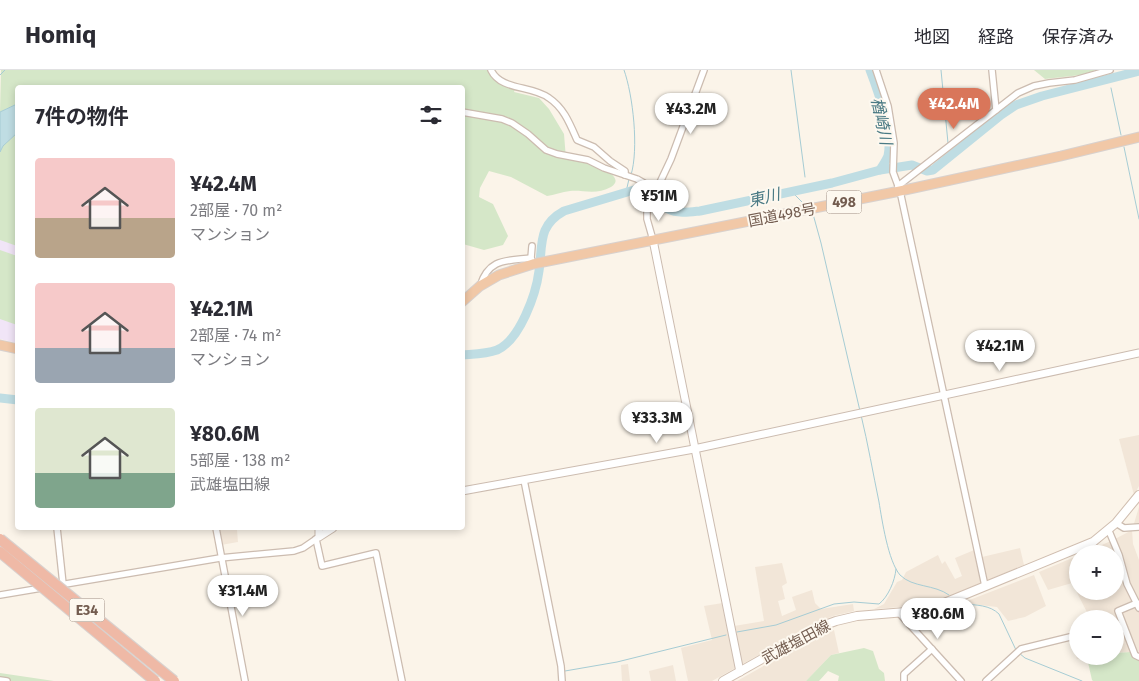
<!DOCTYPE html>
<html lang="ja">
<head>
<meta charset="utf-8">
<style>
	:root { --surface:#fff; --page:#f7f7f7; --text:#2b2b33; --muted:#7c7c81; --line:#e1e1e2; --accent:#d9765a }
	body { margin:0; font-family:"Fira Sans","Noto Sans JP",sans-serif; background:var(--page); color:var(--text); height:100vh; display:flex; flex-direction:column; font-size:19px; white-space:nowrap }
	* { box-sizing:border-box; margin:0 }
	p { font-size:16px; color:var(--muted) }
	.icon { flex:none; width:28px; height:28px; fill:none; stroke:currentColor; stroke-width:2; stroke-linecap:round; stroke-linejoin:round }
	.map { position:relative; flex:1; overflow:hidden }
	.side { position:absolute; left:15px; top:15px; width:450px; height:445px; display:flex; flex-direction:column; background:var(--surface); border-radius:5px; box-shadow:0 2px 8px #0003 }
	.side>* { flex:none }
	.fabs { position:absolute; left:1069px; top:475px; display:grid; gap:10px }
	.fabs a { display:grid; place-items:center; width:55px; height:55px; border-radius:50%; background:var(--surface); box-shadow:0 2px 8px #0003; font-size:25px }
	.price { position:absolute; translate:-50% -42px; padding:0 11px; border-radius:18px; background:#fff; color:#222; font-size:16px; line-height:32px; filter:drop-shadow(0 1px 2px #0008) }
	.price::after { content:''; position:absolute; left:50%; top:30px; width:15px; height:11px; margin-left:-8px; background:inherit; clip-path:polygon(0 0,100% 0,50% 100%) }
	.price.current { background:var(--accent); color:#fff }
	ul { padding:0; list-style:none }
	li { display:flex; align-items:center; gap:15px; height:125px; padding:0 20px }
	li span { display:grid; place-items:center; flex:none; width:140px; height:100px; border-radius:5px; color:#555 }
	li>.icon { margin-inline-start:auto }
	span .icon { width:60px; height:60px; fill:#fffc; stroke-width:1 }
	li b { font-size:21px }
	h2 { display:flex; justify-content:space-between; align-items:center; height:60px; padding:0 20px; font-size:21px }
	header { display:flex; align-items:center; gap:30px; box-sizing:border-box; height:70px; padding:0 25px; background:var(--surface); border-bottom:1px solid var(--line) }
	header strong { font-size:24px }
	nav { display:flex; gap:28px; margin-inline-start:auto; font-size:18px }
	.map>svg:first-child { display:block }
</style>
</head>
<body>
<header>
<strong>Homiq</strong>
<nav><a>地図</a><a>経路</a><a>保存済み</a></nav>
</header>
<div class="map">
<svg width="1139" height="611" viewBox="0 0 1139 611">
	<rect width="100%" height="100%" fill="#fbf4e9"/>
	<g fill="#f2e6d8">
		<path d="M 1139,365 L 1139,416 L 1134,425 L 1119,369 Z"/>
		<path d="M 1139,437 L 1139,459 L 1132,460 L 1133,474 L 1139,490 L 1139,588 L 1135,589 L 1131,582 L 1115,583 L 1115,549 L 1096,549 L 1095,547 L 1090,548 L 1072,513 L 1048,520 L 1039,502 L 1077,486 L 1078,521 L 1115,521 L 1115,484 L 1082,484 L 1115,469 L 1132,460 Z"/>
		<path d="M 218,458 L 258,458 L 237,460 L 238,472 L 221,475 Z"/>
		<path d="M 979,478 L 982,487 L 1020,478 L 1024,495 L 935,532 L 913,536 L 874,539 L 884,534 L 897,512 L 902,510 L 906,502 L 938,485 L 942,494 L 945,491 L 955,509 L 962,506 L 955,488 Z"/>
		<path d="M 782,493 L 787,513 L 782,516 L 785,529 L 778,531 L 782,546 L 796,540 L 792,527 L 812,520 L 815,533 L 821,539 L 853,534 L 854,541 L 833,546 L 814,554 L 712,611 L 688,611 L 681,578 L 712,570 L 704,536 L 729,532 L 734,556 L 764,551 L 755,497 Z"/>
		<path d="M 1034,505 L 1046,536 L 1025,547 L 1008,551 L 997,537 L 971,534 L 967,531 Z"/>
		<path d="M 834,560 L 839,583 L 831,585 L 806,611 L 737,611 L 809,570 Z"/>
		<path d="M 1077,563 L 1078,586 L 1089,586 L 1087,588 L 1077,589 L 1069,565 Z"/>
		<path d="M 628,594 L 630,611 L 622,611 L 621,595 Z"/>
		<path d="M 673,595 L 676,611 L 651,611 L 649,601 Z"/>
	</g>
	<path fill="#f1e5f7" d="M 0,168 L 17,174 L 17,273 L 0,269 Z"/>
	<g fill="#d5e7c8">
		<path d="M 488,0 C 493,10 504,17 515,19 L 514,22 L 539,28 L 549,39 L 564,64 L 566,89 C 571,89 576,89 581,90 C 589,92 629,106 611,117 C 597,125 584,120 570,121 C 562,122 554,125 547,126 L 511,107 L 489,101 L 480,118 L 479,127 L 493,134 L 508,166 L 503,175 L 484,180 L 463,174 L 462,18 L 18,18 L 17,34 L 0,42 L 1,0 Z"/>
		<path d="M 1034,0 L 1096,0 L 1081,5 L 1045,9 Z"/>
		<path d="M 17,63 L 17,176 L 0,170 L 0,82 L 3,76 Z"/>
		<path d="M 0,180 L 17,186 L 17,255 L 0,249 Z"/>
		<path d="M 864,578 L 873,581 L 879,599 L 884,603 L 885,611 L 838,611 L 839,606 L 828,601 L 819,611 L 806,611 L 831,585 Z"/>
		<path d="M 1131,582 L 1135,588 L 1139,588 L 1139,611 L 1093,611 L 1092,610 L 1087,588 L 1089,586 L 1115,586 L 1115,583 Z"/>
		<path d="M 0,603 L 54,611 L 0,611 Z"/>
	</g>
	<path fill="#bfdde3" stroke="#a6ccd4" d="M 17,34 L 17,63 L 3,76 L 0,82 L 0,42 Z"/>
	<g fill="none" stroke-linecap="round" stroke-linejoin="round">
		<g stroke="#a6ccd4" stroke-width="1">
			<path d="M 624,0 C 633,25 639,79 631,105"/>
			<path d="M 791,0 L 805,107"/>
			<path d="M 941,0 L 948,73"/>
			<path d="M 0,5 L 5,0"/>
			<path d="M 1109,9 L 1110,11"/>
			<path d="M 1111,18 L 1121,65"/>
			<path d="M 1124,77 L 1139,149"/>
			<path d="M 791,121 L 805,135"/>
			<path d="M 626,122 L 629,109"/>
			<path d="M 813,144 L 821,173 L 860,341"/>
			<path d="M 861,345 C 868,374 873,403 879,432 C 882,450 888,491 900,505 C 913,518 934,514 949,525"/>
			<path d="M 964,534 C 976,535 990,535 999,544 L 1016,580"/>
			<path d="M 737,562 L 776,555 L 834,534 L 854,532 L 879,534 C 888,527 895,511 896,499"/>
			<path d="M 1019,583 L 1025,588 L 1082,611"/>
			<path d="M 565,601 L 617,592 L 726,565"/>
		</g>
		<g stroke="#bfdde3" stroke-width="9">
			<path d="M 870,0 C 878,21 893,64 888,86 C 886,91 883,95 880,100"/>
			<path d="M 462,285 C 474,284 486,284 497,280 C 520,270 536,224 539,201 C 543,175 537,156 564,141 L 634,120 C 649,122 656,133 668,139 C 678,144 690,142 700,141 L 832,113 L 880,100 L 912,95 L 927,101 L 933,100 L 1001,45 L 1016,35 L 1042,26 L 1139,1"/>
			<path d="M 0,328 L 18,330"/>
		</g>
		<defs>
			<g id="minor">
				<path d="M 491,0 C 501,21 532,15 549,28 C 564,38 570,54 577,70 L 594,77 L 610,91 L 625,101 L 625,105"/>
				<path d="M 876,0 L 888,36 L 894,73 L 893,102 L 900,121 L 985,516"/>
				<path d="M 992,0 L 996,40"/>
				<path d="M 462,42 L 502,49 L 512,53 L 528,64 L 546,80 L 557,84 L 588,90 L 604,98 L 637,109 L 656,120"/>
				<path d="M 898,116 L 1018,23 L 1034,16 L 1049,13 L 1075,10 L 1110,0"/>
				<path d="M 653,170 L 647,149 L 647,140 L 671,89 L 704,0"/>
				<path d="M 531,188 L 532,176"/>
				<path d="M 480,216 C 489,188 506,191 531,188 L 533,194"/>
				<path d="M 524,410 L 561,596 L 562,611"/>
				<path d="M 1116,453 L 1124,458 L 1139,457"/>
				<path d="M 57,458 L 63,514"/>
				<path d="M 216,458 L 245,611"/>
				<path d="M 1109,461 L 1119,485 L 1127,514 L 1139,538"/>
				<path d="M 316,469 L 322,496 L 376,483 L 402,611"/>
				<path d="M 0,525 L 220,488 L 294,481 L 303,478 L 319,467"/>
				<path d="M 1137,533 L 1118,541 L 1135,585 L 1139,587"/>
				<path d="M 899,543 L 961,611"/>
				<path d="M 0,610 L 7,611"/>
				<path d="M 904,611 L 904,604 L 932,579"/>
				<path d="M 986,611 L 1021,579 L 1078,565"/>
			</g>
			<g id="tertiary">
				<path d="M 653,170 L 740,602"/>
				<path d="M 462,421 L 694,379 L 1139,283"/>
				<path d="M 319,458 L 319,467 L 333,458"/>
			</g>
			<path id="secondary" d="M 723,611 L 817,558 L 836,551 L 857,546 L 918,541 L 937,536 L 1093,472 L 1116,453 L 1139,425"/>
			<g id="trunk">
				<path d="M 462,232 L 480,216 L 499,205 L 533,194 L 900,121 L 1061,86 L 1139,67"/>
				<path d="M 0,275 L 18,279"/>
			</g>
		</defs>
		<use href="#minor" stroke="#ccbcb0" stroke-width="8"/>
		<use href="#tertiary" stroke="#ccbcb0" stroke-width="9"/>
		<use href="#secondary" stroke="#d0beb0" stroke-width="10"/>
		<use href="#trunk" stroke="#d8d1ce" stroke-width="11"/>
		<use href="#minor" stroke="#fff" stroke-width="5.5"/>
		<use href="#tertiary" stroke="#fff" stroke-width="7"/>
		<use href="#secondary" stroke="#fff" stroke-width="8"/>
		<use href="#trunk" stroke="#f1c8a7" stroke-width="9"/>
		<defs>
			<g id="motorway-bridge">
				<path d="M 0,469 L 174,611"/>
				<path d="M 0,482 L 155,611"/>
			</g>
		</defs>
		<use href="#motorway-bridge" stroke="#d8d1ce" stroke-width="12" stroke-linecap="butt"/>
		<use href="#motorway-bridge" stroke="#efb9a6" stroke-width="10"/>
	</g>
	<g text-anchor="middle" stroke-width="4" stroke-linejoin="round" paint-order="stroke">
		<g fill="#fdf8ef" stroke="#9c8b7f" stroke-width="1">
			<rect x="826.5" y="120.5" width="35" height="23" rx="4"/>
			<rect x="69.5" y="528.5" width="35" height="23" rx="4"/>
		</g>
		<g font-size="14" font-weight="bold" fill="#735c4f">
			<text x="844" y="137">498</text>
			<text x="87" y="545">E34</text>
		</g>
		<g font-size="15" fill="#735c4f" stroke="#fdf8ef">
			<text transform="translate(782 145) rotate(-11)" y="5">国道498号</text>
			<text transform="translate(796 572) rotate(-28)" y="5">武雄塩田線</text>
		</g>
		<g font-size="16" font-style="italic" fill="#4a7a84" stroke="#fdf8ef">
			<text transform="translate(882 51) rotate(78)" y="6">楢崎川</text>
			<text transform="translate(764 127) rotate(-13)" y="6">東川</text>
		</g>
	</g>
</svg>
<div class="fabs">
<a>+</a>
<a>−</a>
</div>
<b class="price current" style="left:954px;top:60px">¥42.4M</b>
<b class="price" style="left:691px;top:65px">¥43.2M</b>
<b class="price" style="left:659px;top:152px">¥51M</b>
<b class="price" style="left:1000px;top:302px">¥42.1M</b>
<b class="price" style="left:657px;top:374px">¥33.3M</b>
<b class="price" style="left:243px;top:547px">¥31.4M</b>
<b class="price" style="left:938px;top:570px">¥80.6M</b>
<section class="side">
<h2>7件の物件<svg class="icon" aria-label="filters" viewBox="0 0 24 24"><path d="M4 7h16M4 17h16"/><circle cx="9" cy="7" r="2"/><circle cx="15" cy="17" r="2"/></svg></h2>
<ul>
<li><span style="background:linear-gradient(#f6c9c9 60%,#b9a48a 0)"><svg class="icon" aria-label="home" viewBox="0 0 24 24"><path d="M3 11l9-7 9 7M6 9v11h12V9"/></svg></span><div><b>¥42.4M</b><p>2部屋 · 70 m²</p><p>マンション</p></div></li>
<li><span style="background:linear-gradient(#f6c9c9 65%,#9aa5b1 0)"><svg class="icon" aria-label="home" viewBox="0 0 24 24"><path d="M3 11l9-7 9 7M6 9v11h12V9"/></svg></span><div><b>¥42.1M</b><p>2部屋 · 74 m²</p><p>マンション</p></div></li>
<li><span style="background:linear-gradient(#dfe7d0 65%,#7fa58c 0)"><svg class="icon" aria-label="home" viewBox="0 0 24 24"><path d="M3 11l9-7 9 7M6 9v11h12V9"/></svg></span><div><b>¥80.6M</b><p>5部屋 · 138 m²</p><p>武雄塩田線</p></div></li>
</ul>
</section>
</div>
</body>
</html>
